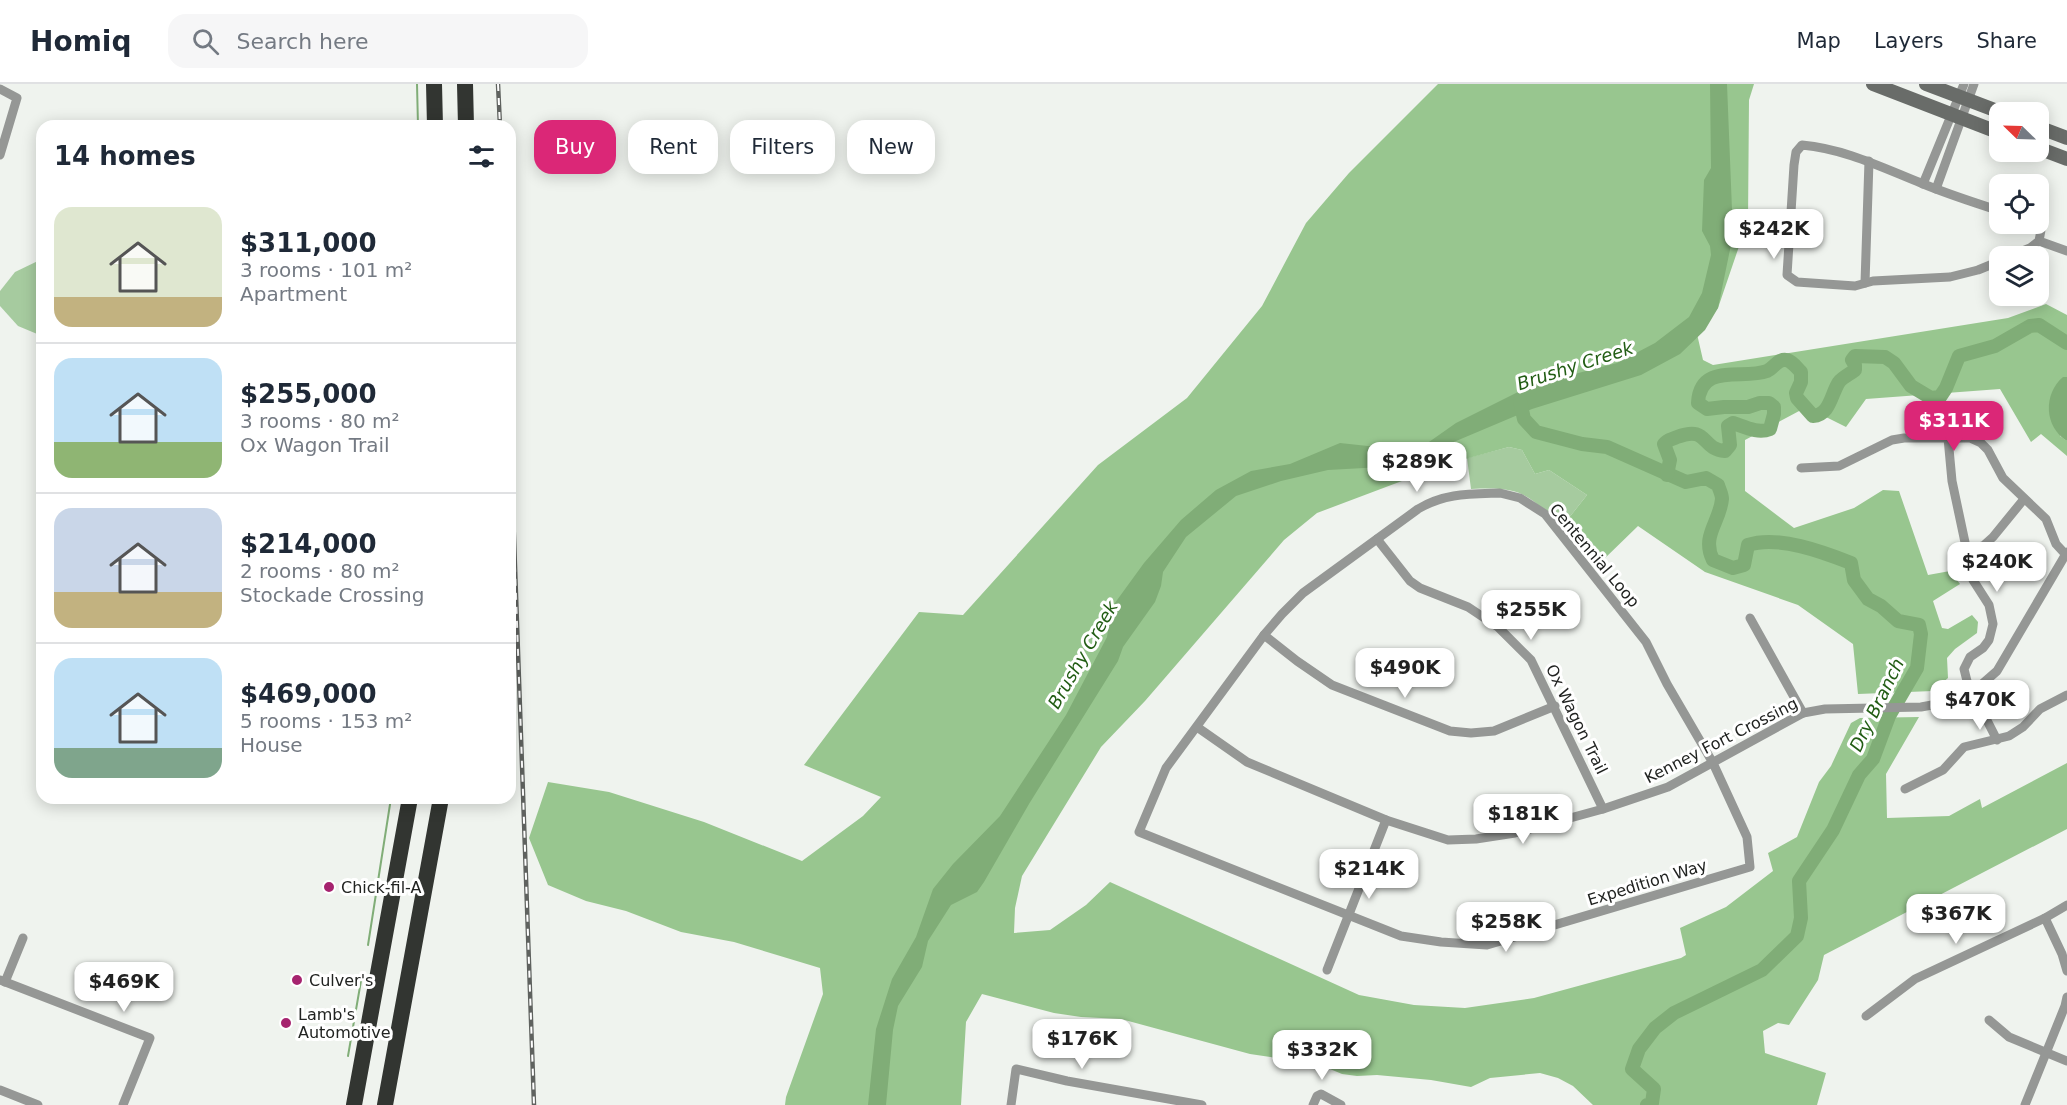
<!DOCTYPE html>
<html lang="en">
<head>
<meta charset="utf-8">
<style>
	:root { --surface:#fff; --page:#f6f6f7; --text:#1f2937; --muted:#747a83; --line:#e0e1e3; --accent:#db2777 }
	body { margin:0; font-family:"DejaVu Sans",sans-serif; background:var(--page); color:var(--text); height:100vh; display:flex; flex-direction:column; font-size:22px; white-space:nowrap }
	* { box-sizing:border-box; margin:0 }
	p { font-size:20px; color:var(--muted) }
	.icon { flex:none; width:33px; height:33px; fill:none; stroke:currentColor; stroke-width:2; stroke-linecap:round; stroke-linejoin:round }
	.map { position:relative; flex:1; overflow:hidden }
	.details { position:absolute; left:36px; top:36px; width:480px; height:684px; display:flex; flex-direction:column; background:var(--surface); border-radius:18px; box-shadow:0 3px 15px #0003 }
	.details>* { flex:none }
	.banner { position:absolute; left:534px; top:36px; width:570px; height:54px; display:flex; gap:12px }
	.needle { width:39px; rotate:293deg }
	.controls { position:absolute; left:1989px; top:18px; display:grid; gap:12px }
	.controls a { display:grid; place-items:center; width:60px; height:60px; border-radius:12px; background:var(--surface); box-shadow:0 3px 15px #0003; font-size:30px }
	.price { position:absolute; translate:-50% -51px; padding:0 14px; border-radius:12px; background:#fff; color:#222; font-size:20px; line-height:39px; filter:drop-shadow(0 2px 3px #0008) }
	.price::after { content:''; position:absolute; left:50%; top:36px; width:18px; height:14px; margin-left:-9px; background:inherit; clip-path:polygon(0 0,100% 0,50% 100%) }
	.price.selected { background:var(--accent); color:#fff }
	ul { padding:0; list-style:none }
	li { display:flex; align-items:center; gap:18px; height:150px; padding:0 18px }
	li+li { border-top:2px solid var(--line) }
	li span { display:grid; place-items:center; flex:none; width:168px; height:120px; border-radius:18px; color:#555 }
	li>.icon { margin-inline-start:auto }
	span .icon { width:72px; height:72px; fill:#fffc; stroke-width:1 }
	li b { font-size:26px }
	h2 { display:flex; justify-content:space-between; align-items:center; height:72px; padding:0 18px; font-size:26px }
	.tag { padding:0 21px; border-radius:18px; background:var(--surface); box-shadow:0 3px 15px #0003; font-size:21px; line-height:54px }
	.tag.selected { background:var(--accent); color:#fff }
	header { display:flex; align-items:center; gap:36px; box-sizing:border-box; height:84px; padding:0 30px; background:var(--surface); border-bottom:2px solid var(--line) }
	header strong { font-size:28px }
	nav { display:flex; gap:33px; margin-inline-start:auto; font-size:21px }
	.search { width:420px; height:54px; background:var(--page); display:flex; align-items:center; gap:15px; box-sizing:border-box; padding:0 21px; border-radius:18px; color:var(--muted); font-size:22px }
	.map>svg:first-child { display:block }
</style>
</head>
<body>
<header>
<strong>Homiq</strong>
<div class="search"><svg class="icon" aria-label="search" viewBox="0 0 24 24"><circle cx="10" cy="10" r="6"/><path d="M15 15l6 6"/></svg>Search here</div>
<nav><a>Map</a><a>Layers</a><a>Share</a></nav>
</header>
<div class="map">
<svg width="2067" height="1021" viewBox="0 0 2067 1021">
	<rect width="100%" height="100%" fill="#eff3ee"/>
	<g fill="#a6cb9f">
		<path d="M 42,175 L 42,252 L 18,242 L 0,222 L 0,207 L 15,188 Z"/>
		<path d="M 1509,363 L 1522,366 L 1535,390 L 1549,386 L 1587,411 L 1568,435 L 1560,442 C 1526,407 1519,403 1471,405 L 1467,374 Z"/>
	</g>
	<path fill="#98c68f" d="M 1438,0 L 1754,0 L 1749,16 L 1748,136 L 1718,224 L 1697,250 L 1703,276 L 1713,281 L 2008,234 L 2046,220 L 2067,231 L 2067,293 L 2063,293 L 2060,352 L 2067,357 L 2067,372 L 2041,350 L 2031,358 L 2000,305 L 1866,315 L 1846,343 L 1822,331 L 1801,326 L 1745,356 L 1745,407 L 1794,444 L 1854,424 L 1883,406 L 1899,407 L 1928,491 L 1950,487 L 1960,500 L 1933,517 L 1942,544 L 1948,545 L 1972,531 L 1978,538 L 1977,549 L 1955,565 L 1947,574 L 1948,594 L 1933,607 L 1858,610 L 1853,560 L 1798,521 L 1705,488 L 1638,442 L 1602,477 L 1568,435 L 1587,411 L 1549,386 L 1535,390 L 1522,366 L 1509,363 L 1447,380 L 1317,429 L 1284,456 L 1145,617 L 1101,663 L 1022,792 L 1015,824 L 1014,849 L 1050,846 L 1086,821 L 1110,798 L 1359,911 L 1414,921 L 1465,924 L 1534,914 L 1681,874 L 1686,871 L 1680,844 L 1726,823 L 1773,787 L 1768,769 L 1797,753 L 1819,698 L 1831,682 L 1851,639 L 1860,634 L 1919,633 L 1886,690 L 1887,734 L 1949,732 L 1980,715 L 1982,724 L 2067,679 L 2067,745 L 1824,871 L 1818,896 L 1789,941 L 1778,939 L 1763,947 L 1765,969 L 1826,989 L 1817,1021 L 1593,1021 L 1573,1002 L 1558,994 L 1540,989 L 1490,994 L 1471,1003 L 1431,996 L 1377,991 L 1357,992 L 1342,990 L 1318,980 L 1250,970 L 1121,935 L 1081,933 L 1054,929 L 982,910 L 966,938 L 961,1021 L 785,1021 L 786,1013 L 823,910 L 820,884 L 734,858 L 681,848 L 626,827 L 586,817 L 548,801 L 529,754 L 548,698 L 609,708 L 704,738 L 802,777 L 863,732 L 881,713 L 804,681 L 919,528 L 963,531 L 1098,381 L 1187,314 L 1262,222 L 1306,139 L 1349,89 Z"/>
	<g fill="#80ad77">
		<path d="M 1710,0 L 1727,0 L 1733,151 L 1718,224 L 1705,246 L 1680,270 L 1641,291 L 1532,325 L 1449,360 L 1438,373 L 1418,381 L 1328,386 L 1281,397 L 1236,412 L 1186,453 L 1163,488 L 1161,502 L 1155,518 L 1123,563 L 1118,577 L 1029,720 L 984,798 L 977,808 L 951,821 L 928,857 L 922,883 L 898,922 L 893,946 L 886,1021 L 868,1021 L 876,945 L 892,895 L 916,853 L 933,805 L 953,780 L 1000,732 L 1066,631 L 1107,553 L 1108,546 L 1097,549 L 1096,545 L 1144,479 L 1181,436 L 1216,406 L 1251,387 L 1290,380 L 1340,359 L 1405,366 L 1419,365 L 1456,339 L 1532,301 L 1617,279 L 1655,259 L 1689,233 L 1702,209 L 1711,171 L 1710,162 L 1702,147 L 1704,96 L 1711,84 Z"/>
		<path d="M 2063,293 L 2067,293 L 2067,357 C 2044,343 2043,310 2063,293 Z"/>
	</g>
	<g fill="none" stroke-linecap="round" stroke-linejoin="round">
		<g stroke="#80ad77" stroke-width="2">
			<path d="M 417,0 L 418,42"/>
			<path d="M 368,861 L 391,714"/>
			<path d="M 348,972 L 362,891"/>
		</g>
		<g stroke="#80ad77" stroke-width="14">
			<path d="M 1520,317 L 1524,335 L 1536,348 L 1582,360 L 1607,363 L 1686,398 L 1706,394 L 1718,401 C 1719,405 1722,410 1722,415 C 1720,438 1701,452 1713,476 L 1733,484 L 1744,481 L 1748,461 C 1778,451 1823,468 1851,479 L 1854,496 L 1868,515 L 1881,522 L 1898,537 L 1919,541 L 1921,550 L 1917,584 L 1889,632 L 1873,675 L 1859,691 L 1833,746 L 1799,797 L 1801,834 L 1797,852 L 1762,886 L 1674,929 L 1655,944 L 1639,965 L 1632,985 L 1654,1005 L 1652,1019 L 1647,1021"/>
			<path d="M 1667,391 L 1670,376 L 1664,360 C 1668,355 1671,356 1677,353 C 1709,341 1700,365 1725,367 L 1730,361 L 1728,342 L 1733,339 C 1745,343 1758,350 1770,345 L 1774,330 L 1774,323 L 1769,319 L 1760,319 L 1748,323 L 1724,323 L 1707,325 L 1698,319 C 1700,278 1743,296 1767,287 C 1774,284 1778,274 1787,276 C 1793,278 1797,284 1801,288 L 1801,298 L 1796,309 L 1797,314 L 1813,332 C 1830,331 1831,310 1839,298 C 1843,293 1850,290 1855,286 L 1855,281 L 1852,276 L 1855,272 L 1885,273 L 1894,279 L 1911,302 L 1931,314 L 1940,313 L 1946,304 L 1959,272 L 1995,262 L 2030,242 L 2039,241 L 2067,259"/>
		</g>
		<g stroke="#959795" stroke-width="9">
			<path d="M 0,5 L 17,14 L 0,71"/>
			<path d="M 1923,100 L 1964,0"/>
			<path d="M 1936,105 L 1974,0"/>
			<path d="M 2000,127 C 1973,118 1947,110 1921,99 C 1881,83 1845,65 1802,61 L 1796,68 L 1794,81 L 1787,191 L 1797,198 L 1855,202 L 1873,197 L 1950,193 L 1978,186 L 2000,177"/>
			<path d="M 2039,157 L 2067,167"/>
			<path d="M 2010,172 L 2030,164 L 2039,157 L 2041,146 L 2034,140"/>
			<path d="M 1865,199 L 1869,77"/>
			<path d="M 1948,354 L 1952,397 L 1973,496 L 1989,521 L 1993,540 L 1989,556 L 1983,564 L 1970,573 L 1964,585 L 1967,597 L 1997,656"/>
			<path d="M 1801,384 L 1839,382 L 1892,356 L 1904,354 L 1970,354 L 1981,359 L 1988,366 L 2003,394 L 2046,435 L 2056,460 L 2067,472"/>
			<path d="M 1500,409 L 1520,414 L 1545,430 L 1646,558 L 1667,600 L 1713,679 L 1747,753 L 1750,783 L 1487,861 L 1441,858 L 1401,852 L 1139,748 L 1166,684 L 1264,551 L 1282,530 L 1303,509 L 1418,425 C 1445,409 1469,410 1500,409 Z"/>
			<path d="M 1377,455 L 1410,497 L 1420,504 L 1468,523 L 1498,543 L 1531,576 L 1603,725"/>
			<path d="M 1967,465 L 1983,462 L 1993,453 L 2024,415"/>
			<path d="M 1750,534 L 1803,629"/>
			<path d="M 1264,551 L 1297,577 L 1332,601 L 1450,647 L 1471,649 L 1494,647 L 1555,622"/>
			<path d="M 1197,643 L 1247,678 L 1386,736 L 1448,756 L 1476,755 L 1515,749 L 1603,725 L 1668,703 L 1803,629 L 1825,625 L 1921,623 L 1954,617 L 1973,608 L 1997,587 L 2067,468"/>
			<path d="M 1905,705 L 1943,686 L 1964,663 L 2009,652 L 2023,643 L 2040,625 L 2067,611"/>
			<path d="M 2045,834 L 2062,870 L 2067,887"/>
			<path d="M 1327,886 L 1386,736"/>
			<path d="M 0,896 L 150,954 L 123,1021"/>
			<path d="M 5,898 L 23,854"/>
			<path d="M 1866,932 L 1915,895 L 2045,834 L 2067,821"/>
			<path d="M 1989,936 L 2009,953 L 2067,977"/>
			<path d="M 0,1006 L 38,1021"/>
			<path d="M 1011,1021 L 1016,985 L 1067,997 L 1202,1021"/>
			<path d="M 1313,1021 L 1317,1012 L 1321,1010 L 1341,1021"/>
			<path d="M 2025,1021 L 2065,922 L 2067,913"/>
		</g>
		<g stroke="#696c69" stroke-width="14">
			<path d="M 1873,0 L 2000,49"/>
			<path d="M 1926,0 L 2000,28"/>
			<path d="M 2038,43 L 2067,54"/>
			<path d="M 2038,64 L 2067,75"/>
		</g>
		<g stroke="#323531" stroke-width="16">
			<path d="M 434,0 L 435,42"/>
			<path d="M 465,0 L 466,42"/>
			<path d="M 354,1021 L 410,714"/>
			<path d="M 385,1021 L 441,714"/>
		</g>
		<defs>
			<g id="rail">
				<path d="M 498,0 L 500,42"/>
				<path d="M 510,341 L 534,1021"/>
			</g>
		</defs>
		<use href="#rail" stroke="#5f625f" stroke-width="4.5"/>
		<use href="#rail" stroke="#fff" stroke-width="2" stroke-dasharray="7" stroke-linecap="butt"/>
	</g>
	<g fill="#a6236f" stroke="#fff" stroke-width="2">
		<circle cx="329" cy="803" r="6"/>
		<circle cx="297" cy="896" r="6"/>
		<circle cx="286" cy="939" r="6"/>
	</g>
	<g text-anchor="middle" stroke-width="6" stroke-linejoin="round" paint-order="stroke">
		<g font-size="16" fill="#212321" stroke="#fff">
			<text transform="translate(1595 471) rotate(50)" y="6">Centennial Loop</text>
			<text transform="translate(1577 635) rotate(64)" y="6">Ox Wagon Trail</text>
			<text transform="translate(1721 656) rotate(-27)" y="6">Kenney Fort Crossing</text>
			<text transform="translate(1647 798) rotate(-17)" y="6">Expedition Way</text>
		</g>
		<g font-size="16" fill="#212321" stroke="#fff" text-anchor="start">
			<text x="341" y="809">Chick-fil-A</text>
			<text x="309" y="902">Culver's</text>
			<text x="298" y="936">Lamb's<tspan x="298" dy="18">Automotive</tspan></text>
		</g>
		<g font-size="18" font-style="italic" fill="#225d14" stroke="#fff">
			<text transform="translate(1575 282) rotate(-18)" y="6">Brushy Creek</text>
			<text transform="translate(1083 571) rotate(-60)" y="6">Brushy Creek</text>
			<text transform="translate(1877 621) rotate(-64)" y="6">Dry Branch</text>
		</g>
	</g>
</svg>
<div class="controls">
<a><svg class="needle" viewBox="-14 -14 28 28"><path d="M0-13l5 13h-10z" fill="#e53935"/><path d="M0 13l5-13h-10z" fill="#747a83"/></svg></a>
<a><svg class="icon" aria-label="locate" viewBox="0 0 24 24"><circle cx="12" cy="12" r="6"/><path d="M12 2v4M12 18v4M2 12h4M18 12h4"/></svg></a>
<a><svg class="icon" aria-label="layers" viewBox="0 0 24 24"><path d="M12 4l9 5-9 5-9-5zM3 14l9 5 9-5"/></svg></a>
</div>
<b class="price" style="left:1774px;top:176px">$242K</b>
<b class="price selected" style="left:1954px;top:368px">$311K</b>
<b class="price" style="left:1417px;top:409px">$289K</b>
<b class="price" style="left:1997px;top:509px">$240K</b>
<b class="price" style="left:1531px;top:557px">$255K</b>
<b class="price" style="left:1405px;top:615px">$490K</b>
<b class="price" style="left:1980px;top:647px">$470K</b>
<b class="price" style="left:1523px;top:761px">$181K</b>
<b class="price" style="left:1369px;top:816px">$214K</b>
<b class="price" style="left:1956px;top:861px">$367K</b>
<b class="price" style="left:1506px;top:869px">$258K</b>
<b class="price" style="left:124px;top:929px">$469K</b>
<b class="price" style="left:1082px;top:986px">$176K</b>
<b class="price" style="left:1322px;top:997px">$332K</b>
<div class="banner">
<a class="tag selected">Buy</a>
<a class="tag">Rent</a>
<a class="tag">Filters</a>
<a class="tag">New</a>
</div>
<section class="details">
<h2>14 homes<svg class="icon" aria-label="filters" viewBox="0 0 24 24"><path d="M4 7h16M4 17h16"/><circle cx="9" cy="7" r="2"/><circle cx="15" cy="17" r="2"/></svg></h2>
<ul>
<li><span style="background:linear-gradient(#dfe7d0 75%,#c2b280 0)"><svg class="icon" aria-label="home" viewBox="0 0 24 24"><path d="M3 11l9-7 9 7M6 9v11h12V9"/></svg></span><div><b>$311,000</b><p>3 rooms · 101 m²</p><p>Apartment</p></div></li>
<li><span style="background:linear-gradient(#bfe0f5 70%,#8fb573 0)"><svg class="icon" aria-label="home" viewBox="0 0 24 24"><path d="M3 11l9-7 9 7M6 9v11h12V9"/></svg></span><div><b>$255,000</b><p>3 rooms · 80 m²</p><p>Ox Wagon Trail</p></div></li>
<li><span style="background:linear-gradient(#c9d6e8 70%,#c2b280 0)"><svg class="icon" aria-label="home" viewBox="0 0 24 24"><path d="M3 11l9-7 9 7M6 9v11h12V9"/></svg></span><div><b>$214,000</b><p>2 rooms · 80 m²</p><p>Stockade Crossing</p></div></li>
<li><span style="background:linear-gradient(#bfe0f5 75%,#7fa58c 0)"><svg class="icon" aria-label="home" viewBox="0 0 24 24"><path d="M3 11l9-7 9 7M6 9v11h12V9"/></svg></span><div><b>$469,000</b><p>5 rooms · 153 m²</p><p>House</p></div></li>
</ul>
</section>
</div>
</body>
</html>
